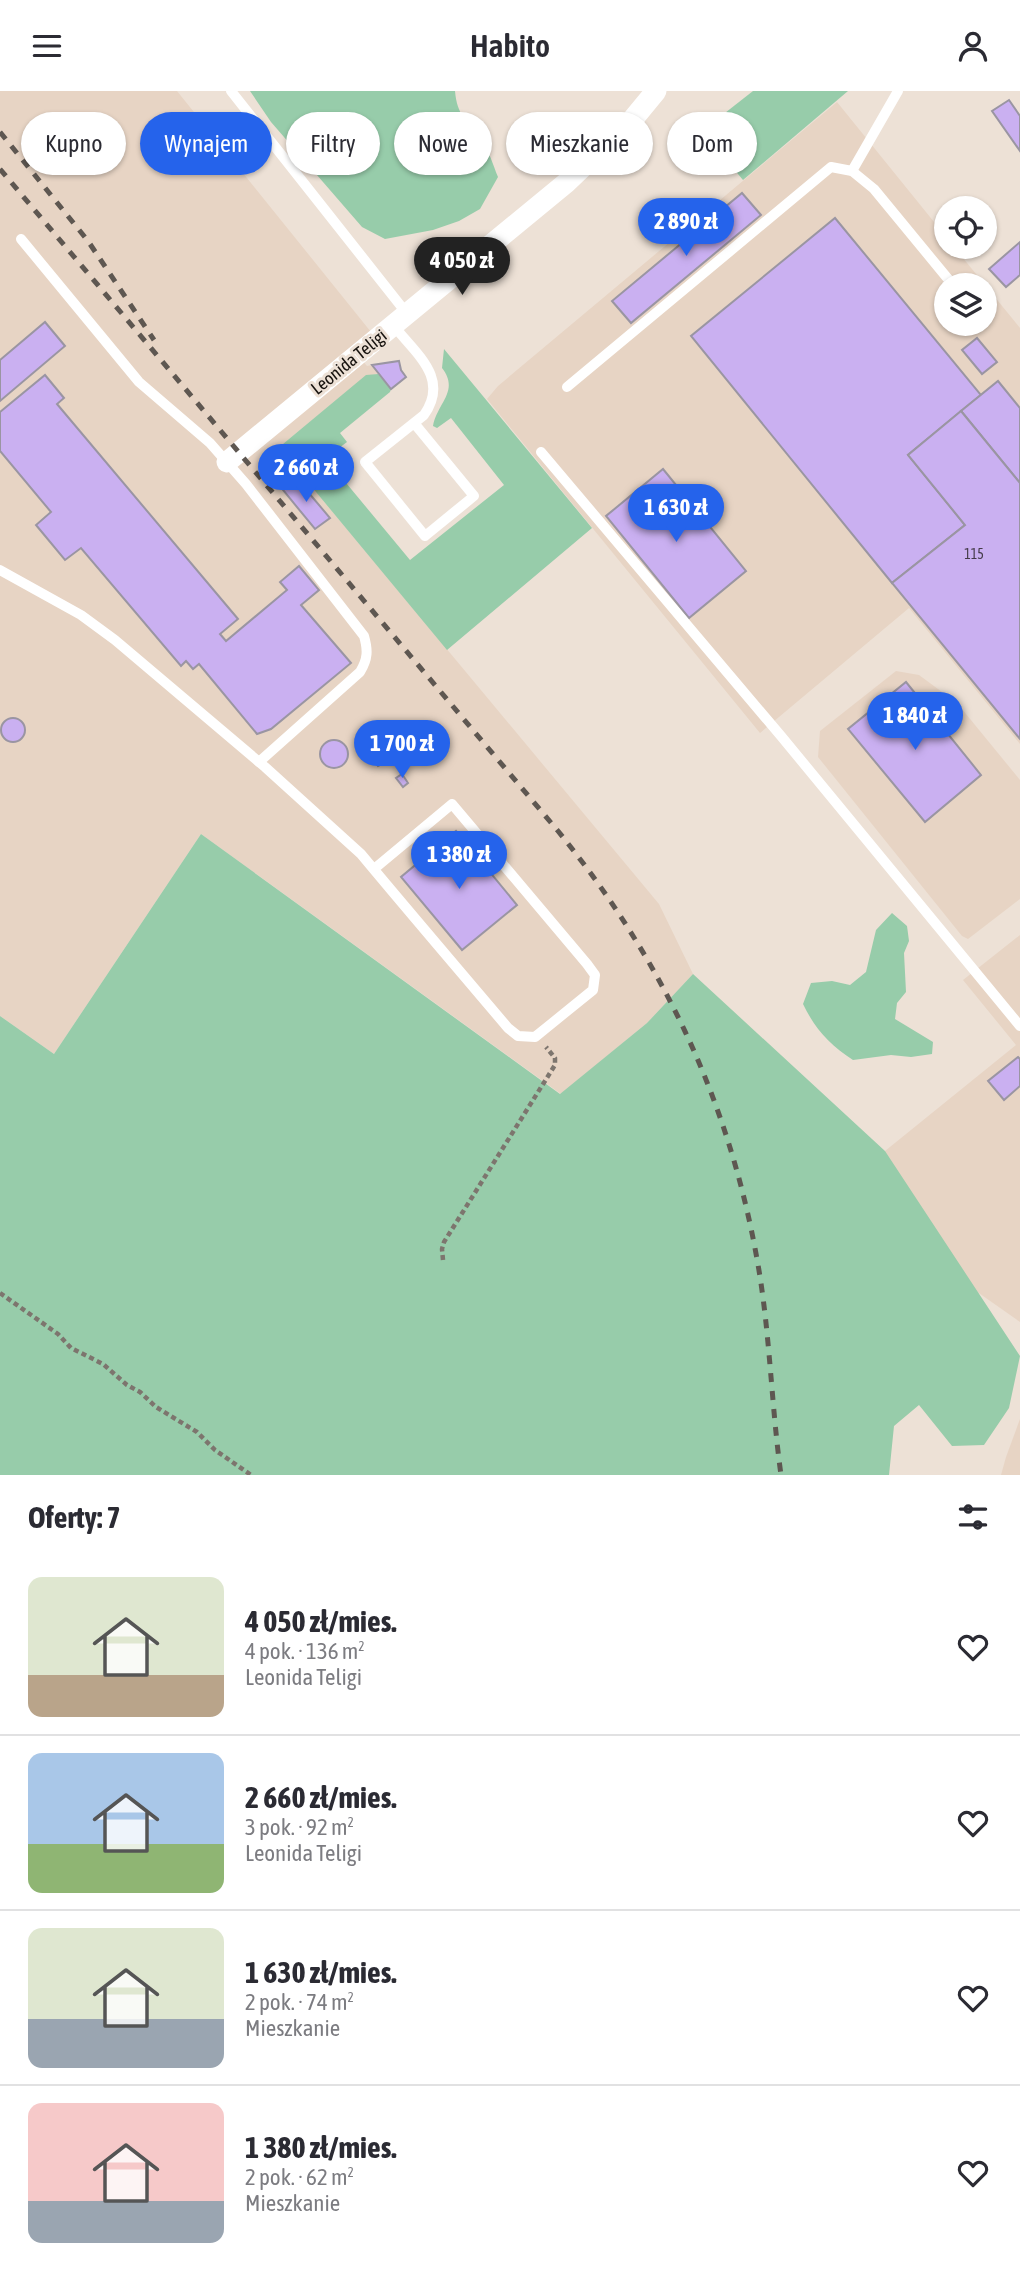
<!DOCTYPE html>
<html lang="pl">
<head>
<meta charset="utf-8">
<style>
	:root { --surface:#fff; --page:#f2f2f3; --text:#2b2b33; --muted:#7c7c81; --line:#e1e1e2; --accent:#2563eb }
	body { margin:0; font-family:"Asap Condensed",sans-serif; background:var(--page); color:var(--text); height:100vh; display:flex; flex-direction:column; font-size:26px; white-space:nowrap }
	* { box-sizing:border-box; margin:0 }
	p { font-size:23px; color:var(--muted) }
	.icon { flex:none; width:38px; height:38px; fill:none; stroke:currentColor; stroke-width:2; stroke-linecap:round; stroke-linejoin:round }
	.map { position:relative; height:1384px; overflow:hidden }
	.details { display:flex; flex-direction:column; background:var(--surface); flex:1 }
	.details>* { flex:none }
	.hud { position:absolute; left:21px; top:21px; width:978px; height:63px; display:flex; gap:14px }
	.tools { position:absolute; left:934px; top:105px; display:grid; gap:14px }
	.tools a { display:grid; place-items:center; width:63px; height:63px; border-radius:50%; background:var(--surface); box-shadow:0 2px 5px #0004; font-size:35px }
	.price { position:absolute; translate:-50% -60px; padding:0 16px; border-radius:24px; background:var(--accent); color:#fff; font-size:23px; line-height:46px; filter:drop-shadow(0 2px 4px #0008) }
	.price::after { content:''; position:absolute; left:50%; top:42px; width:21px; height:16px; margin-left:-10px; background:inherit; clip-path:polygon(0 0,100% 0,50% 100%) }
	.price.current { background:#222; color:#fff }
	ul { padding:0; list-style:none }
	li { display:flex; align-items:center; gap:21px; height:175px; padding:0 28px }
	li+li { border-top:2px solid var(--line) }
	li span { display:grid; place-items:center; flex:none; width:196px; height:140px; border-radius:14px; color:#555 }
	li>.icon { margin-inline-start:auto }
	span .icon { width:84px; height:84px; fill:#fffc; stroke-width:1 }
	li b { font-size:30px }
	h2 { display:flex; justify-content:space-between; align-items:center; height:84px; padding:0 28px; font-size:30px }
	.tag { padding:0 24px; border-radius:32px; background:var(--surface); box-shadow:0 2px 5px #0004; font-size:24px; line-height:63px }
	.tag.current { background:var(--accent); color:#fff }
	header { display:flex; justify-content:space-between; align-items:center; height:91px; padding:0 28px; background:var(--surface); font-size:32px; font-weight:600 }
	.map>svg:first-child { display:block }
</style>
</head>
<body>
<header><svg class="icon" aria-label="menu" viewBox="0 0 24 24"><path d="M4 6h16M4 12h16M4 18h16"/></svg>Habito<svg class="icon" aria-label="person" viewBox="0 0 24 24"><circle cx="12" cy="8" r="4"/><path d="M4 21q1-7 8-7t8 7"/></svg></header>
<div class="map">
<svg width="1020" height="1384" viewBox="0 0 1020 1384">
	<rect width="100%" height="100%" fill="#ede1d6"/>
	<g fill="#e7d4c4">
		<path d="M 0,0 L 177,0 L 371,241 L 352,257 L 367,275 L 372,274 L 378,283 L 366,285 L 283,353 L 282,360 L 659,813 L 693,883 L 647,932 L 561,1003 L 201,743 L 54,963 L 0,925 Z"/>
		<path d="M 837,11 L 947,147 L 947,156 L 954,156 L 985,194 L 947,194 L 947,233 L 985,233 L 985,194 L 1020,237 L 1020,653 L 909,517 L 760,642 L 487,308 L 498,295 Z"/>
		<path d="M 896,580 L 919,584 L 957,612 L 1020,689 L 1020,808 L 968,848 L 962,845 L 818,666 L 820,640 Z"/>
		<path d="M 1020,844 L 1020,1231 L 882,1134 L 885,1060 L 1016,954 L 963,889 Z"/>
		<path d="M 1020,1328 L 1020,1384 L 1001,1384 L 1006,1366 Z"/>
	</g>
	<g fill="#97ccaa">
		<path d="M 250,0 L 455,0 C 457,24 467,31 481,49 C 489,59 493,74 498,86 L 480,118 L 459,130 L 433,139 L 385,148 L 362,136 L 271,31 Z"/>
		<path d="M 753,0 L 848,0 L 743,89 L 702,40 Z"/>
		<path d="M 444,258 L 592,437 L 447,559 L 282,360 L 283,353 L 366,284 L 378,283 L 391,298 L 390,301 L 340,342 L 347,351 L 331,363 L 342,377 L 337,381 L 410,469 L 504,394 L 451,327 L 437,337 L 433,335 C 437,312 460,300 442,277 Z"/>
		<path d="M 201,743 L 560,1003 L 647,932 L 693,883 L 885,1060 L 1020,1265 L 1009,1317 L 984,1354 L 952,1355 L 919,1314 L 894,1335 L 889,1384 L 0,1384 L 0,925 L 54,963 Z"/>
		<path d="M 892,822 L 907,835 L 909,850 L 904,862 L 906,901 L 897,912 L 895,928 L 933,951 L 932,963 L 911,966 L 891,964 L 853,969 C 830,954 815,938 803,913 L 811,892 L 832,890 L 850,894 L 866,881 L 876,839 Z"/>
	</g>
	<g fill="#cab0f1" stroke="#9a95a2" stroke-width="2">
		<path d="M 1009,9 L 1020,25 L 1020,60 L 992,20 Z"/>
		<path d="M 742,102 L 761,124 L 631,232 L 612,210 Z"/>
		<path d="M 835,127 L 981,304 L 908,364 L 965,434 L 892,492 L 691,245 Z"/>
		<path d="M 1020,151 L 1020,184 L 1006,196 L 989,178 Z"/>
		<path d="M 45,231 L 65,255 L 0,310 L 0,269 Z"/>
		<path d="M 977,247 L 997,271 L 982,283 L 962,259 Z"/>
		<path d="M 399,270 L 401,279 L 406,286 L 391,298 L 372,274 Z"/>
		<path d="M 45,284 L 64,307 L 57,313 L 238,528 L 220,543 L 226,550 L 287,499 L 280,491 L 299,475 L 319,499 L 301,514 L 351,572 L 271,638 L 257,643 L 199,573 L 193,578 L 186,570 L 181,575 L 81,457 L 65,469 L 36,434 L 51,421 L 0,360 L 0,321 Z"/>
		<path d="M 998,290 L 1020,317 L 1020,392 L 961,320 Z"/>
		<path d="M 961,320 L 1020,392 L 1020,648 L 892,492 L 965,434 L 908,364 Z"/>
		<path d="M 663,378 L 746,480 L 689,527 L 606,425 Z"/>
		<path d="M 297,388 L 330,427 L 315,438 L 283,399 Z"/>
		<path d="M 906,591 L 981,684 L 925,731 L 848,638 Z"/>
		<circle cx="13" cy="639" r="12"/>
		<path d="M 405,641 L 412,646 L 407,652 L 401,647 Z"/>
		<circle cx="334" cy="663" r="14"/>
		<path d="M 380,664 L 384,672 L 378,675 L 374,668 Z"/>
		<path d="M 402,683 L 408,692 L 403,696 L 396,687 Z"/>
		<path d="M 456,740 L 517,814 L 462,859 L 401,786 Z"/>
		<path d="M 1018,966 L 1020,968 L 1020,995 L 1004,1009 L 988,990 Z"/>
	</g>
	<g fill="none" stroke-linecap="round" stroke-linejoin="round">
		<g stroke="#7d756e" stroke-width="4.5" stroke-dasharray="5 3.5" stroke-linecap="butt">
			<path d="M 443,1169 L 442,1158 L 444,1151 L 555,974 L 555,967 L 546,956"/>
			<path d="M 0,1202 L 58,1243 L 71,1257 L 103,1273 L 127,1294 L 140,1301 L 156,1316 L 197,1341 L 215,1359 L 251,1384"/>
		</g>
		<g stroke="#fff" stroke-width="10">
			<path d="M 231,0 L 408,224"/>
			<path d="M 852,80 L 898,0"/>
			<path d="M 21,148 L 139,291 L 210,352 L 246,393 L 364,545 C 368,559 368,568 360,581 L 259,671"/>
			<path d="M 394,235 C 416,263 450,287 424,324 L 365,371 L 425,445 L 474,405 L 414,332"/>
			<path d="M 567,296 L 831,76 L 852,80 L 874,98 L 953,194"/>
			<path d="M 541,361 L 781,645 L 1020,935"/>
			<path d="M 0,479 L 81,524 L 115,549 L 265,676 L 361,763 C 410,822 459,879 508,937 L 518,945 L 535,946 L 593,899 L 595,884 L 587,873 L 452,713 L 374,778"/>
		</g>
		<path stroke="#fff" stroke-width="21" d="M 227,371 L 566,92 L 633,28 L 656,0"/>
		<g stroke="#5e5751" stroke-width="5" stroke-dasharray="9 9" stroke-linecap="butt">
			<path d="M 0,41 L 88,150 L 154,249"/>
			<path d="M 0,78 L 558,740 C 661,867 728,1006 757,1168 C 770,1239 771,1312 781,1384"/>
		</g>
	</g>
	<g text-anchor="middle" stroke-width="6" stroke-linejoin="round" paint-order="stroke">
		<g font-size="14" fill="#443a48">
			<text x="974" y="468">115</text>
		</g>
		<g font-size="18" fill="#17130f" stroke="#ede1d6">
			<text transform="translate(349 271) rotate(-39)" y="6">Leonida Teligi</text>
		</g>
	</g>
</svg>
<div class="tools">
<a><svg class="icon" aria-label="locate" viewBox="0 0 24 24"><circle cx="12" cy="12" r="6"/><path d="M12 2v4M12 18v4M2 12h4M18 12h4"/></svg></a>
<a><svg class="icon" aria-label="layers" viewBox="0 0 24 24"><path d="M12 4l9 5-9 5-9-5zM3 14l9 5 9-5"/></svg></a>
</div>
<b class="price" style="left:686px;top:167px">2 890 zł</b>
<b class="price current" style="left:462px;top:206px">4 050 zł</b>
<b class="price" style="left:306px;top:413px">2 660 zł</b>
<b class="price" style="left:676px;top:453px">1 630 zł</b>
<b class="price" style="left:915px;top:661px">1 840 zł</b>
<b class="price" style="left:402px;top:689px">1 700 zł</b>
<b class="price" style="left:459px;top:800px">1 380 zł</b>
<div class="hud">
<a class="tag">Kupno</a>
<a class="tag current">Wynajem</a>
<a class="tag">Filtry</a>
<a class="tag">Nowe</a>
<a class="tag">Mieszkanie</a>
<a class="tag">Dom</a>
</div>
</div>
<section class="details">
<h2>Oferty: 7<svg class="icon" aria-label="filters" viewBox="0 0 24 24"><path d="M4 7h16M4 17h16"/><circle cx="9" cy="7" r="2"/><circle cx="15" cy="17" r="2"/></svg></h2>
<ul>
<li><span style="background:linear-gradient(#dfe7d0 70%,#b9a48a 0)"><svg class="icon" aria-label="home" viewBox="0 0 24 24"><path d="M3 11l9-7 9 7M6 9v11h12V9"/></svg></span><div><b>4 050 zł/mies.</b><p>4 pok. · 136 m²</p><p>Leonida Teligi</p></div><svg class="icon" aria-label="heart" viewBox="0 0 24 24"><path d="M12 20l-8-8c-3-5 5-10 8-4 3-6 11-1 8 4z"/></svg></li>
<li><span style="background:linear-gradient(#a9c7e8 65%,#8fb573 0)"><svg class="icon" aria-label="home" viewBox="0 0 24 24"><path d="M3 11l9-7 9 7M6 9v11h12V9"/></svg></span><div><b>2 660 zł/mies.</b><p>3 pok. · 92 m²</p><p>Leonida Teligi</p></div><svg class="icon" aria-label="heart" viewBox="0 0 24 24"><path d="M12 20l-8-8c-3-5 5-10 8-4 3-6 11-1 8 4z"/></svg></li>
<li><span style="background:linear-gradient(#dfe7d0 65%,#9aa5b1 0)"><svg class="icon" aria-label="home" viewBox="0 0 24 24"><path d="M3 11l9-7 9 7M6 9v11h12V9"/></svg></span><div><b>1 630 zł/mies.</b><p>2 pok. · 74 m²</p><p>Mieszkanie</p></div><svg class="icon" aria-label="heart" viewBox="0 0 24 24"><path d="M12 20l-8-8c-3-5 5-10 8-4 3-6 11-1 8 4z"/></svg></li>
<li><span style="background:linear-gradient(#f6c9c9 70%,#9aa5b1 0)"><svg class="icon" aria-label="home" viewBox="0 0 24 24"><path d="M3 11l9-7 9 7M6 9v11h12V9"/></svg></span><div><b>1 380 zł/mies.</b><p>2 pok. · 62 m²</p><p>Mieszkanie</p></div><svg class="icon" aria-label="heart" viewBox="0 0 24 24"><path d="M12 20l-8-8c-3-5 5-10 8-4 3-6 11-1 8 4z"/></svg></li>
</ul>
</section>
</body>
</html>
